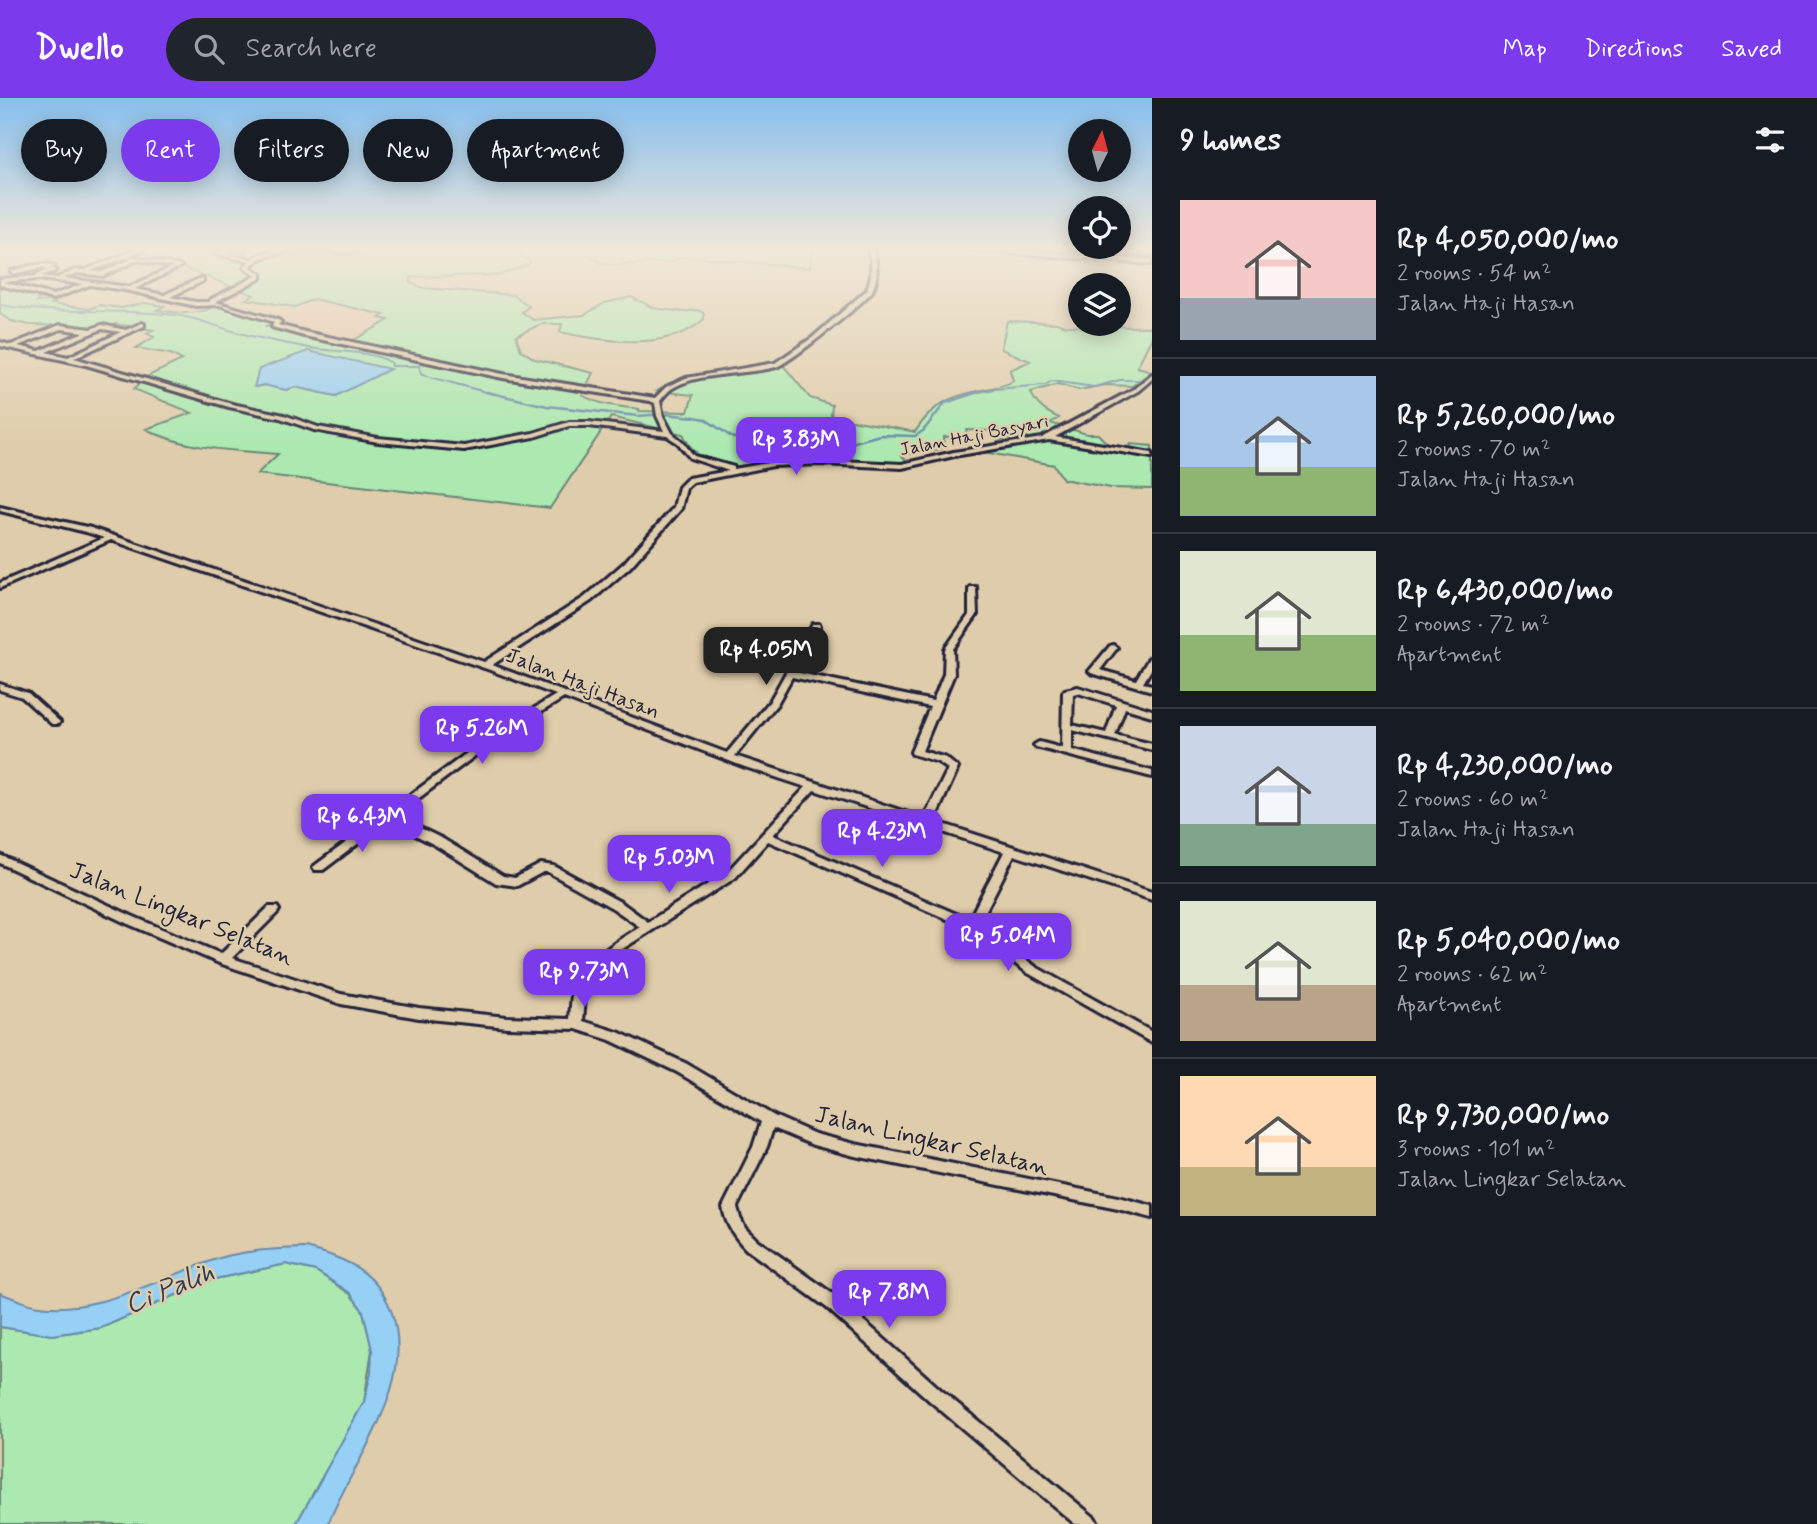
<!DOCTYPE html>
<html lang="en">
<head>
<meta charset="utf-8">
<style>
	:root { --surface:#171b24; --page:#20242c; --text:#f1f3f6; --muted:#9ea1a6; --line:#363941; --accent:#7c3aed }
	body { margin:0; font-family:Mynerve,sans-serif; background:var(--page); color:var(--text); height:100vh; display:flex; flex-direction:column; font-size:26px; white-space:nowrap }
	* { box-sizing:border-box; margin:0 }
	p { font-size:23px; color:var(--muted) }
	.icon { flex:none; width:38px; height:38px; fill:none; stroke:currentColor; stroke-width:2; stroke-linecap:round; stroke-linejoin:round }
	.map { position:relative; flex:1; overflow:hidden }
	.sheet { display:flex; flex-direction:column; background:var(--surface); width:665px }
	.sheet>* { flex:none }
	.hud { position:absolute; left:21px; top:21px; width:665px; height:63px; display:flex; gap:14px }
	.needle { width:46px; rotate:6deg }
	.fabs { position:absolute; left:1068px; top:21px; display:grid; gap:14px }
	.fabs a { display:grid; place-items:center; width:63px; height:63px; border-radius:50%; background:var(--surface); box-shadow:0 4px 18px #0003; font-size:35px }
	.price { position:absolute; translate:-50% -60px; padding:0 16px; border-radius:14px; background:var(--accent); color:#fff; font-size:23px; line-height:46px; filter:drop-shadow(0 2px 4px #0008) }
	.price::after { content:''; position:absolute; left:50%; top:42px; width:21px; height:16px; margin-left:-10px; background:inherit; clip-path:polygon(0 0,100% 0,50% 100%) }
	.price.selected { background:#222; color:#fff }
	ul { padding:0; list-style:none }
	li { display:flex; align-items:center; gap:21px; height:175px; padding:0 28px }
	li+li { border-top:2px solid var(--line) }
	li span { display:grid; place-items:center; flex:none; width:196px; height:140px; border-radius:0px; color:#555 }
	li>.icon { margin-inline-start:auto }
	span .icon { width:84px; height:84px; fill:#fffc; stroke-width:1 }
	li b { font-size:30px }
	h2 { display:flex; justify-content:space-between; align-items:center; height:84px; padding:0 28px; font-size:30px }
	.pill { padding:0 24px; border-radius:32px; background:var(--surface); box-shadow:0 4px 18px #0003; font-size:24px; line-height:63px }
	.pill.selected { background:var(--accent); color:#fff }
	header { display:flex; align-items:center; gap:42px; box-sizing:border-box; height:98px; padding:0 35px; background:var(--accent); color:#fff }
	header strong { font-size:33px }
	nav { display:flex; gap:38px; margin-inline-start:auto; font-size:24px }
	.search { width:490px; height:63px; background:var(--page); display:flex; align-items:center; gap:18px; box-sizing:border-box; padding:0 24px; border-radius:38px; color:var(--muted); font-size:26px }
	main { display:flex; flex:1; min-height:0 }
	.map>svg:first-child { display:block }
</style>
</head>
<body>
<header>
<strong>Dwello</strong>
<div class="search"><svg class="icon" aria-label="search" viewBox="0 0 24 24"><circle cx="10" cy="10" r="6"/><path d="M15 15l6 6"/></svg>Search here</div>
<nav><a>Map</a><a>Directions</a><a>Saved</a></nav>
</header>
<main>
<div class="map">
<svg width="1152" height="1426" viewBox="0 0 1152 1426">
	<rect width="100%" height="100%" fill="#dfccaa"/>
	<filter id="ink" filterUnits="userSpaceOnUse"><feTurbulence type="fractalNoise" baseFrequency=".0143" numOctaves="2"/><feDisplacementMap in="SourceGraphic" scale="14" xChannelSelector="R" yChannelSelector="G"/><feConvolveMatrix kernelMatrix="1 2 1 2 8 2 1 2 1" color-interpolation-filters="sRGB"/></filter>
	<g filter="url(#ink)">
		<path fill="#e4c5a9" d="M 316,201 L 384,217 L 379,220 L 388,222 L 349,244 L 269,226 L 304,212 L 297,210 Z"/>
		<g fill="#abe9b0" stroke="#668676" stroke-width="2" fill-rule="evenodd">
			<path d="M 135,151 L 513,151 L 530,164 L 528,167 L 499,177 L 411,179 L 410,185 L 423,190 L 513,197 L 529,208 L 522,214 L 533,222 L 584,217 L 605,205 L 631,199 L 654,210 L 682,214 L 697,212 L 704,215 L 704,221 C 670,254 600,243 560,234 L 562,226 L 541,226 L 516,238 L 521,252 L 535,261 L 593,275 L 582,297 C 599,307 620,309 639,311 L 639,313 L 688,314 L 693,297 L 657,293 C 696,274 740,270 783,267 L 810,300 L 832,307 L 831,318 L 915,334 C 935,303 952,298 987,291 C 996,289 1005,288 1013,283 L 1010,272 L 1030,263 L 1001,251 L 1007,223 L 1056,225 L 1065,228 L 1152,229 L 1152,239 L 1137,269 L 1152,273 L 1132,288 L 1106,287 L 1079,292 L 1058,286 L 1031,294 C 1036,308 1046,314 1059,320 L 1050,325 L 1087,336 L 1098,336 L 1114,353 L 1132,354 L 1130,346 L 1152,348 L 1152,391 L 1111,390 L 1063,381 L 1054,367 L 989,355 L 997,344 L 1008,340 L 1004,333 L 967,332 L 964,338 L 944,339 L 944,347 L 940,351 L 901,357 L 907,363 C 874,370 839,362 805,363 C 781,363 745,371 724,367 C 704,364 691,354 683,336 L 611,319 L 550,410 L 257,376 L 278,356 C 234,352 185,352 146,331 L 192,315 L 134,291 L 146,279 L 182,262 L 171,256 L 136,250 L 154,239 L 146,235 L 153,232 L 116,226 L 105,229 L 30,227 L 11,223 L 0,216 L 0,186 L 35,197 L 39,199 L 37,204 L 57,203 L 52,206 L 90,211 L 99,207 L 121,210 L 145,205 L 164,208 L 157,212 C 176,215 198,218 215,208 L 207,206 L 215,205 L 273,223 L 266,228 L 347,246 L 389,222 L 379,220 L 384,217 L 314,201 L 295,209 L 246,201 L 254,197 ZM 308,253 L 336,298 L 295,289 L 286,292 L 264,287 L 255,289 Z"/>
			<path d="M 581,151 L 812,151 L 810,170 L 695,159 L 682,159 L 670,164 L 610,167 L 601,165 Z"/>
			<path d="M 286,1166 L 316,1173 L 350,1196 L 363,1213 L 372,1252 L 364,1304 L 296,1426 L 0,1426 L 0,1229 L 52,1237 L 101,1230 L 210,1182 Z"/>
		</g>
		<g fill="#96d0f5" stroke="#688aab" stroke-width="2">
			<path d="M 308,253 L 390,271 L 336,298 L 295,289 L 286,292 L 264,287 L 254,289 L 259,271 Z"/>
			<path d="M 306,1150 C 346,1160 378,1174 392,1215 C 417,1287 354,1361 328,1426 L 296,1426 L 364,1304 L 371,1275 L 372,1252 L 363,1213 L 350,1195 L 316,1173 L 286,1166 L 210,1182 L 101,1230 L 52,1237 L 0,1229 L 0,1195 C 10,1199 20,1203 30,1206 C 88,1221 158,1181 211,1163 C 241,1152 275,1151 306,1150 Z"/>
		</g>
		<g fill="none" stroke-linecap="round" stroke-linejoin="round">
			<g stroke="#688aab" stroke-width="2">
				<path d="M 0,207 C 58,217 117,210 175,217 C 197,220 215,228 236,234 C 260,241 285,245 309,250 C 336,255 368,251 392,265 L 391,268 L 419,268 L 421,275 L 430,279 L 493,296"/>
				<path d="M 970,296 L 994,291 L 1045,287 L 1052,283 L 1094,289 L 1120,282 L 1152,282"/>
			</g>
			<path stroke="#688aab" stroke-width="2.5" d="M 487,294 L 547,308 L 638,318 L 665,316 L 695,319 L 705,321 L 733,340 L 786,336 L 847,346 L 880,337 L 915,338 L 923,333 L 945,305 L 978,294"/>
			<defs>
				<g id="minor">
					<path d="M 137,151 L 144,151 L 130,158 L 181,168 L 135,191 L 164,197 L 199,181 L 203,181 L 203,183 L 170,199 L 196,204 L 210,204 L 210,202 L 256,178 L 244,169 L 249,163 L 215,156 L 215,154 L 225,152 L 244,155 L 246,157 L 224,155 L 251,161 L 260,156 L 287,151 L 376,151 C 343,161 271,142 250,169 L 261,176 L 261,180 L 215,204 L 278,222 L 281,224 L 278,227 L 305,234 L 503,276 L 655,300 L 666,289 L 686,280 L 775,265 L 812,240 L 867,192 L 871,178 L 871,163 L 868,151 L 873,151 C 877,164 879,180 872,193 C 865,204 788,266 776,269 C 746,277 696,274 671,291 C 667,294 663,299 660,303 L 663,318 L 672,335 L 682,343 L 694,358 L 734,369 L 734,371 L 773,364 L 821,362 L 902,366 L 954,354 L 1042,340 L 1134,291 L 1152,276 L 1152,281 L 1138,293 L 1055,339 L 1152,355 L 1152,359 L 1049,342 L 954,358 L 902,370 L 821,366 L 773,368 L 693,384 L 686,390 L 681,411 L 630,469 L 591,503 L 492,567 L 727,655 L 770,603 L 813,526 L 819,526 L 820,528 L 795,574 L 933,603 L 944,576 L 945,551 L 969,517 L 969,491 L 970,489 L 976,489 L 977,517 L 953,551 L 954,576 L 922,653 L 946,660 L 958,670 L 934,723 L 1152,794 L 1152,802 L 1014,757 L 984,816 L 988,830 L 999,842 L 1036,869 L 1152,934 L 1152,945 L 1028,875 L 991,848 L 979,835 L 768,743 L 735,780 L 616,855 L 593,877 L 586,888 L 583,923 L 618,934 L 687,966 L 774,1018 L 815,1036 L 855,1046 L 1118,1099 L 1152,1108 L 1152,1120 L 1118,1111 L 855,1058 L 813,1047 L 773,1030 L 767,1049 L 737,1109 L 740,1120 L 745,1130 L 757,1142 L 837,1199 L 941,1292 L 1095,1420 L 1098,1426 L 1075,1426 L 930,1303 L 826,1209 L 746,1151 C 734,1138 726,1127 723,1109 L 753,1049 L 761,1024 L 677,974 L 610,942 L 576,931 L 507,929 L 419,920 L 341,906 L 219,865 L 126,825 L 0,765 L 0,757 L 134,819 L 221,856 L 269,809 L 277,809 L 279,812 L 277,815 L 232,860 L 341,896 L 419,910 L 507,919 L 570,921 C 571,911 571,898 574,888 C 581,865 620,841 640,829 L 614,811 L 548,774 L 543,774 L 517,788 L 496,785 L 435,747 L 388,723 L 323,772 L 315,772 L 313,769 L 494,635 L 556,597 L 490,572 L 111,442 L 0,490 L 0,485 L 104,440 L 86,434 L 0,413 L 0,409 L 91,430 L 484,564 L 585,499 L 624,465 L 674,409 L 679,389 L 688,380 L 729,373 L 690,360 L 678,345 L 667,338 L 589,328 L 569,328 L 534,339 L 464,352 L 378,344 L 314,332 L 280,320 L 229,309 L 86,267 L 0,248 L 0,244 L 11,247 L 60,227 L 91,231 L 102,227 L 126,232 L 142,225 L 144,226 L 144,228 L 74,260 L 232,306 L 284,317 L 318,329 L 378,340 L 464,348 L 533,335 L 569,324 L 589,324 L 664,333 L 657,318 L 655,305 L 650,303 L 503,280 L 304,238 L 272,229 L 274,224 L 219,207 L 196,208 L 125,192 L 90,187 L 53,201 L 0,187 L 0,181 L 37,178 L 37,176 L 48,172 L 45,171 L 45,169 L 13,176 L 11,173 C 25,170 41,163 55,168 L 52,170 L 55,171 L 55,173 L 42,178 L 57,180 L 75,172 L 85,172 ZM 125,160 L 132,161 L 102,174 L 91,173 ZM 138,162 L 173,169 L 129,189 L 63,180 L 78,175 L 103,178 ZM 39,181 L 83,186 L 53,197 L 3,184 ZM 61,231 L 84,234 L 39,253 L 18,248 ZM 102,231 L 121,234 L 68,259 L 46,254 ZM 792,579 L 930,609 L 911,654 L 912,656 L 938,664 L 948,671 L 924,720 L 735,658 L 777,606 ZM 564,600 L 745,669 L 806,689 L 727,774 L 648,824 L 622,805 L 554,768 L 541,766 L 515,780 L 503,778 L 443,741 L 395,718 L 500,639 ZM 814,692 L 1004,754 L 972,816 L 975,824 L 773,737 Z"/>
					<path d="M 961,151 L 987,151 L 1152,162 L 1152,166 Z"/>
					<path d="M 1097,152 L 1152,155 L 1152,157 L 1099,154 Z"/>
					<path d="M 1113,547 L 1117,550 L 1100,572 L 1136,582 L 1149,560 L 1152,559 L 1152,570 L 1143,585 L 1152,587 L 1152,593 L 1091,575 L 1089,573 L 1091,571 L 1110,548 Z"/>
					<path d="M 0,586 L 28,595 L 60,624 L 58,626 L 52,626 L 22,599 L 0,592 Z"/>
					<path d="M 1078,589 L 1152,612 L 1152,618 L 1125,610 L 1115,637 L 1152,646 L 1152,652 L 1072,632 L 1072,652 L 1152,673 L 1152,679 L 1036,649 L 1034,647 L 1039,644 L 1062,650 L 1063,594 L 1065,592 ZM 1078,595 L 1116,607 L 1106,635 L 1072,627 L 1073,596 Z"/>
				</g>
			</defs>
			<use href="#minor" stroke="#22223b" stroke-width="6"/>
			<use href="#minor" fill="#dfccaa" fill-rule="evenodd"/>
		</g>
	</g>
	<linearGradient id="sky" x2="0" y2="1"><stop stop-color="#87bfed"/><stop offset="0.43" stop-color="#f1e8d9"/><stop offset="1" stop-color="#f1e8d9" stop-opacity="0"/></linearGradient>
	<rect width="1152" height="351" fill="url(#sky)"/>
	<g text-anchor="middle" stroke-width="5" stroke-linejoin="round" paint-order="stroke">
		<g font-size="18" fill="#22223b" stroke="#dfccaa">
			<text transform="translate(974 337) rotate(-11)" y="6">Jalan Haji Basyari</text>
		</g>
		<g font-size="21" fill="#22223b" stroke="#dfccaa">
			<text transform="translate(583 585) rotate(21)" y="7">Jalan Haji Hasan</text>
		</g>
		<g font-size="24" fill="#22223b" stroke="#dfccaa">
			<text transform="translate(182 815) rotate(22)" y="8">Jalan Lingkar Selatan</text>
			<text transform="translate(932 1042) rotate(13)" y="8">Jalan Lingkar Selatan</text>
		</g>
		<g font-size="28" font-style="italic" fill="#333c57" stroke="#dfccaa">
			<text transform="translate(169 1189) rotate(-22)" y="10">Ci Palih</text>
		</g>
	</g>
</svg>
<div class="fabs">
<a><svg class="needle" viewBox="-14 -14 28 28"><path d="M0-13l5 13h-10z" fill="#e53935"/><path d="M0 13l5-13h-10z" fill="#9ea1a6"/></svg></a>
<a><svg class="icon" aria-label="locate" viewBox="0 0 24 24"><circle cx="12" cy="12" r="6"/><path d="M12 2v4M12 18v4M2 12h4M18 12h4"/></svg></a>
<a><svg class="icon" aria-label="layers" viewBox="0 0 24 24"><path d="M12 4l9 5-9 5-9-5zM3 14l9 5 9-5"/></svg></a>
</div>
<b class="price" style="left:796px;top:379px">Rp 3.83M</b>
<b class="price selected" style="left:766px;top:589px">Rp 4.05M</b>
<b class="price" style="left:482px;top:668px">Rp 5.26M</b>
<b class="price" style="left:362px;top:756px">Rp 6.43M</b>
<b class="price" style="left:882px;top:771px">Rp 4.23M</b>
<b class="price" style="left:669px;top:797px">Rp 5.03M</b>
<b class="price" style="left:1008px;top:875px">Rp 5.04M</b>
<b class="price" style="left:584px;top:911px">Rp 9.73M</b>
<b class="price" style="left:889px;top:1232px">Rp 7.8M</b>
<div class="hud">
<a class="pill">Buy</a>
<a class="pill selected">Rent</a>
<a class="pill">Filters</a>
<a class="pill">New</a>
<a class="pill">Apartment</a>
</div>
</div>
<section class="sheet">
<h2>9 homes<svg class="icon" aria-label="filters" viewBox="0 0 24 24"><path d="M4 7h16M4 17h16"/><circle cx="9" cy="7" r="2"/><circle cx="15" cy="17" r="2"/></svg></h2>
<ul>
<li><span style="background:linear-gradient(#f6c9c9 70%,#9aa5b1 0)"><svg class="icon" aria-label="home" viewBox="0 0 24 24"><path d="M3 11l9-7 9 7M6 9v11h12V9"/></svg></span><div><b>Rp 4,050,000/mo</b><p>2 rooms · 54 m²</p><p>Jalan Haji Hasan</p></div></li>
<li><span style="background:linear-gradient(#a9c7e8 65%,#8fb573 0)"><svg class="icon" aria-label="home" viewBox="0 0 24 24"><path d="M3 11l9-7 9 7M6 9v11h12V9"/></svg></span><div><b>Rp 5,260,000/mo</b><p>2 rooms · 70 m²</p><p>Jalan Haji Hasan</p></div></li>
<li><span style="background:linear-gradient(#dfe7d0 60%,#8fb573 0)"><svg class="icon" aria-label="home" viewBox="0 0 24 24"><path d="M3 11l9-7 9 7M6 9v11h12V9"/></svg></span><div><b>Rp 6,430,000/mo</b><p>2 rooms · 72 m²</p><p>Apartment</p></div></li>
<li><span style="background:linear-gradient(#c9d6e8 70%,#7fa58c 0)"><svg class="icon" aria-label="home" viewBox="0 0 24 24"><path d="M3 11l9-7 9 7M6 9v11h12V9"/></svg></span><div><b>Rp 4,230,000/mo</b><p>2 rooms · 60 m²</p><p>Jalan Haji Hasan</p></div></li>
<li><span style="background:linear-gradient(#dfe7d0 60%,#b9a48a 0)"><svg class="icon" aria-label="home" viewBox="0 0 24 24"><path d="M3 11l9-7 9 7M6 9v11h12V9"/></svg></span><div><b>Rp 5,040,000/mo</b><p>2 rooms · 62 m²</p><p>Apartment</p></div></li>
<li><span style="background:linear-gradient(#ffd9b3 65%,#c2b280 0)"><svg class="icon" aria-label="home" viewBox="0 0 24 24"><path d="M3 11l9-7 9 7M6 9v11h12V9"/></svg></span><div><b>Rp 9,730,000/mo</b><p>3 rooms · 101 m²</p><p>Jalan Lingkar Selatan</p></div></li>
</ul>
</section>
</main>
</body>
</html>
